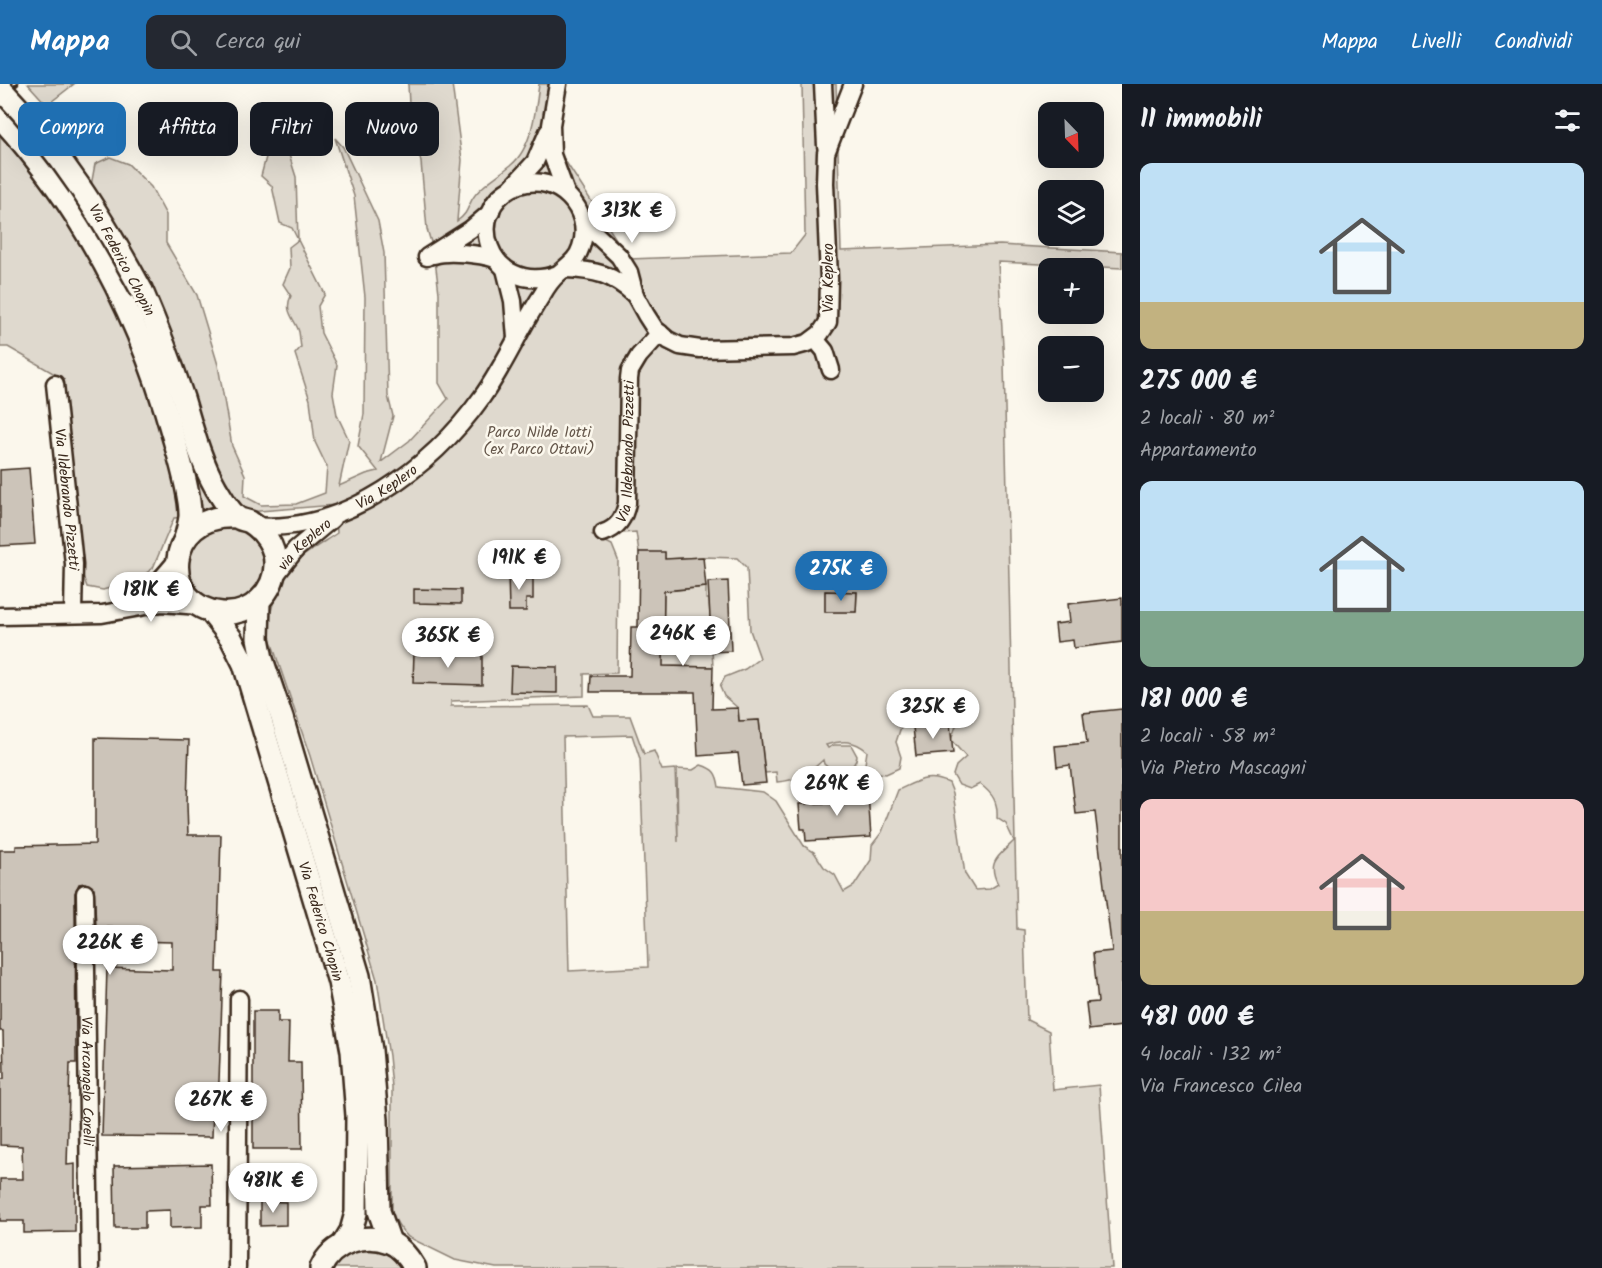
<!DOCTYPE html>
<html lang="it">
<head>
<meta charset="utf-8">
<style>
	:root { --surface:#171b24; --page:#242831; --text:#f1f3f6; --muted:#9ea1a6; --accent:#1f6fb2 }
	body { margin:0; font-family:Kalam,sans-serif; background:var(--page); color:var(--text); height:100vh; display:flex; flex-direction:column; font-size:22px; white-space:nowrap }
	* { box-sizing:border-box; margin:0 }
	p { font-size:20px; color:var(--muted) }
	.icon { flex:none; width:33px; height:33px; fill:none; stroke:currentColor; stroke-width:2; stroke-linecap:round; stroke-linejoin:round }
	.map { position:relative; flex:1; overflow:hidden }
	.panel { display:flex; flex-direction:column; background:var(--surface); width:480px }
	.panel>* { flex:none }
	.top-card { position:absolute; left:18px; top:18px; width:570px; height:54px; display:flex; gap:12px }
	.needle { width:39px; rotate:157deg }
	.fabs { position:absolute; left:1038px; top:18px; display:grid; gap:12px }
	.fabs a { display:grid; place-items:center; width:66px; height:66px; border-radius:12px; background:var(--surface); box-shadow:0 6px 24px #0002; font-size:30px }
	.price { position:absolute; translate:-50% -51px; padding:0 14px; border-radius:21px; background:#fff; color:#222; font-size:20px; line-height:39px; filter:drop-shadow(0 2px 3px #0008) }
	.price::after { content:''; position:absolute; left:50%; top:36px; width:18px; height:14px; margin-left:-9px; background:inherit; clip-path:polygon(0 0,100% 0,50% 100%) }
	.price.selected { background:var(--accent); color:#fff }
	ul { padding:0; list-style:none }
	li { display:grid; align-content:center; gap:12px; height:318px; padding:0 18px }
	li span { display:grid; place-items:center; height:186px; border-radius:12px; color:#555 }
	li>.icon { margin-inline-start:auto }
	span .icon { width:108px; height:108px; fill:#fffc; stroke-width:1 }
	li b { font-size:26px }
	h2 { display:flex; justify-content:space-between; align-items:center; height:72px; padding:0 18px; font-size:26px }
	.tag { padding:0 21px; border-radius:12px; background:var(--surface); box-shadow:0 6px 24px #0002; font-size:21px; line-height:54px }
	.tag.selected { background:var(--accent); color:#fff }
	header { display:flex; align-items:center; gap:36px; box-sizing:border-box; height:84px; padding:0 30px; background:var(--accent); color:#fff }
	header strong { font-size:28px }
	nav { display:flex; gap:33px; margin-inline-start:auto; font-size:21px }
	.search { width:420px; height:54px; background:var(--page); display:flex; align-items:center; gap:15px; box-sizing:border-box; padding:0 21px; border-radius:12px; color:var(--muted); font-size:22px }
	main { display:flex; flex:1; min-height:0 }
	.map>svg:first-child { display:block }
</style>
</head>
<body>
<header>
<strong>Mappa</strong>
<div class="search"><svg class="icon" aria-label="search" viewBox="0 0 24 24"><circle cx="10" cy="10" r="6"/><path d="M15 15l6 6"/></svg>Cerca qui</div>
<nav><a>Mappa</a><a>Livelli</a><a>Condividi</a></nav>
</header>
<main>
<div class="map">
<svg width="1122" height="1184" viewBox="0 0 1122 1184">
	<rect width="100%" height="100%" fill="#fbf7ec"/>
	<filter id="ink" filterUnits="userSpaceOnUse"><feTurbulence type="fractalNoise" baseFrequency=".0167" numOctaves="2"/><feDisplacementMap in="SourceGraphic" scale="12" xChannelSelector="R" yChannelSelector="G"/><feConvolveMatrix kernelMatrix="1 2 1 2 8 2 1 2 1" color-interpolation-filters="sRGB"/></filter>
	<g filter="url(#ink)">
		<g fill="#dfd9ce" stroke="#8d8276" stroke-width="1.5" fill-rule="evenodd">
			<path d="M 0,0 L 45,44 L 58,31 L 65,41 L 74,40 L 85,49 L 85,66 L 79,73 L 72,74 L 91,102 L 95,80 L 110,73 L 128,80 L 151,103 L 166,131 L 166,159 L 197,211 L 218,281 L 232,362 L 245,391 L 244,412 L 261,421 L 296,420 L 325,409 L 327,383 L 315,358 L 310,316 L 295,270 L 301,263 C 300,258 300,253 299,248 C 296,236 283,228 291,212 L 283,200 L 290,184 L 289,163 L 298,156 L 292,144 L 280,139 L 272,102 L 261,92 L 275,39 L 284,55 L 296,93 L 298,156 L 325,210 L 318,222 L 321,249 L 337,281 L 333,309 L 337,331 L 349,356 L 339,402 L 366,390 L 378,387 L 358,362 L 364,330 L 365,213 L 354,112 L 335,54 L 343,63 L 378,137 L 384,169 L 388,312 L 393,332 L 381,378 L 409,357 L 448,315 L 439,299 L 439,209 L 434,168 L 427,145 L 421,78 L 409,20 L 408,0 L 452,0 L 462,76 L 457,137 C 470,128 467,121 475,111 C 484,99 499,91 511,81 C 532,64 536,26 539,0 L 565,0 L 558,43 L 560,69 L 629,175 L 791,169 L 805,151 L 802,0 L 836,0 L 841,167 L 1000,161 L 1122,168 L 1122,184 L 998,178 L 1004,279 L 1017,845 L 1024,846 L 1027,936 L 1049,947 L 1053,1006 L 1099,1001 L 1112,1184 L 496,1184 L 455,1176 L 408,1153 C 400,1145 395,1137 392,1127 L 392,1003 L 389,972 L 377,896 L 310,672 L 268,548 C 269,525 279,497 295,479 C 306,468 324,458 337,449 L 335,421 L 174,434 L 153,484 L 137,496 L 103,506 L 87,503 L 80,484 L 60,293 L 8,263 L 0,263 ZM 636,448 L 639,468 L 665,469 L 662,582 L 713,583 L 709,515 L 706,515 L 706,503 L 669,507 L 668,475 L 703,473 L 737,474 L 747,484 L 750,546 L 760,574 L 745,585 L 725,593 L 720,603 L 724,612 L 738,624 L 739,637 L 759,636 L 765,689 L 776,688 L 777,698 C 799,696 807,691 823,676 L 824,680 L 830,685 C 842,687 855,686 857,672 L 851,661 L 834,661 L 828,664 L 826,661 C 843,656 854,656 867,667 L 865,680 L 870,688 L 886,690 L 899,684 L 901,673 L 896,658 L 903,637 L 897,624 L 901,617 L 940,617 L 957,639 L 951,656 L 966,673 L 956,682 L 953,691 L 959,701 L 970,705 L 980,700 C 993,710 998,718 997,734 L 1006,740 L 1014,757 C 999,772 986,778 998,800 L 990,805 L 975,806 L 965,790 L 953,709 L 949,699 C 928,689 918,697 898,706 L 882,748 L 872,761 L 871,776 L 854,802 L 844,808 L 835,791 L 824,783 L 814,768 L 804,762 L 776,717 L 763,708 L 719,703 C 717,689 714,685 701,681 L 693,686 L 677,685 L 678,758 L 675,685 L 662,686 L 654,667 L 644,670 L 630,632 L 593,632 L 588,621 L 451,622 L 451,617 L 584,612 L 584,590 L 617,589 L 618,476 L 612,461 L 593,451 ZM 825,507 L 857,508 L 856,528 L 825,528 ZM 632,651 L 640,675 L 648,883 L 569,887 L 563,653 Z"/>
			<path d="M 28,0 L 74,0 L 47,21 Z"/>
			<circle cx="226" cy="481" r="37"/>
			<path d="M 372,1164 C 386,1168 393,1173 402,1184 L 334,1184 C 343,1169 356,1165 372,1164 Z"/>
		</g>
		<g fill="#ccc4b9" stroke="#3b2a1e" stroke-width="1.5">
			<path d="M 29,384 L 35,460 L 0,462 L 0,386 Z"/>
			<path d="M 639,468 L 665,468 L 665,475 L 703,473 L 706,503 L 664,507 L 663,582 L 713,583 L 712,625 L 738,624 L 739,637 L 759,636 L 766,699 L 742,701 L 738,669 L 698,672 L 695,608 L 590,608 L 591,592 L 630,592 L 631,543 L 638,543 Z"/>
			<path d="M 508,486 L 523,486 L 523,495 L 533,495 L 533,515 L 526,515 L 526,527 L 509,527 Z"/>
			<path d="M 728,497 L 731,567 L 712,568 L 708,498 Z"/>
			<path d="M 414,505 L 461,506 L 461,520 L 414,519 Z"/>
			<path d="M 825,507 L 857,508 L 856,528 L 825,528 Z"/>
			<path d="M 1122,514 L 1122,558 L 1074,564 L 1073,556 L 1057,558 L 1055,540 L 1070,538 L 1068,520 Z"/>
			<path d="M 414,569 L 482,570 L 482,601 L 413,599 Z"/>
			<path d="M 511,582 L 557,583 L 557,609 L 510,608 Z"/>
			<path d="M 1122,625 L 1122,942 L 1089,946 L 1086,919 L 1098,918 L 1093,869 L 1112,867 L 1095,728 L 1076,730 L 1070,681 L 1057,683 L 1055,662 L 1087,659 L 1083,629 Z"/>
			<path d="M 950,639 L 953,669 L 916,672 L 913,643 Z"/>
			<path d="M 95,654 L 189,656 L 187,720 L 188,751 L 221,751 L 217,888 L 223,888 L 218,1024 L 213,1024 L 212,1053 L 102,1052 L 107,884 L 172,886 L 172,858 L 130,857 L 131,844 L 96,843 L 94,804 L 85,799 L 79,800 L 75,809 L 76,979 L 70,979 L 67,1081 L 75,1080 L 75,1148 L 24,1149 L 24,1137 L 0,1137 L 0,1095 L 23,1095 L 22,1062 L 0,1061 L 0,995 L 4,995 L 3,947 L 0,947 L 0,766 L 16,766 L 16,762 L 95,760 Z"/>
			<path d="M 843,707 L 843,710 L 868,709 L 871,753 L 806,757 L 805,745 L 801,745 L 799,720 L 824,719 L 824,708 Z"/>
			<path d="M 253,927 L 278,927 L 278,938 L 289,938 L 288,978 L 301,978 L 302,1065 L 253,1065 Z"/>
			<path d="M 211,1080 L 212,1121 L 202,1121 L 202,1143 L 170,1144 L 170,1126 L 145,1127 L 145,1144 L 115,1144 L 114,1082 Z"/>
			<path d="M 260,1117 L 286,1118 L 286,1141 L 260,1142 Z"/>
		</g>
		<g fill="none" stroke-linecap="round" stroke-linejoin="round">
			<defs>
				<g id="minor">
					<path d="M 558,0 L 551,41 L 552,71 L 566,109"/>
					<path d="M 823,0 L 826,62"/>
					<path d="M 512,103 L 535,78 L 548,48"/>
					<path d="M 583,138 L 619,172 L 629,188 L 635,211 L 646,231 L 655,245 L 668,256 L 680,262 L 700,265 L 793,263 L 808,259 L 820,250 L 828,238 L 829,195 L 825,99 L 826,69 L 853,0"/>
					<path d="M 434,171 C 448,166 480,170 496,175"/>
					<path d="M 427,173 L 471,145 L 491,128"/>
					<path d="M 505,185 L 513,217 L 516,254"/>
					<path d="M 565,185 C 596,186 612,190 635,211"/>
					<path d="M 815,255 L 825,267 L 831,286"/>
					<path id="s1" d="M 55,300 L 74,480 L 73,529"/>
					<path id="s2" d="M 255,442 C 344,450 433,382 482,313 C 505,281 520,244 542,211 C 546,204 552,195 558,190 C 568,181 577,176 581,163 C 594,126 557,88 519,101 C 460,122 487,215 558,190"/>
					<path id="s3" d="M 603,449 C 618,444 624,434 627,419 L 629,295 L 630,287 L 639,272 L 660,249"/>
					<path id="s4" d="M 274,493 L 296,465 L 332,435"/>
					<path d="M 124,520 C 152,508 159,498 178,475"/>
					<path d="M 0,532 L 102,530 L 162,519 L 199,522"/>
					<path id="s5" d="M 85,809 L 90,1184"/>
					<path d="M 237,1184 L 239,915"/>
				</g>
				<g id="major">
					<path d="M 0,33 C 84,125 140,233 173,352 C 179,373 191,412 190,433 C 189,440 187,448 185,455"/>
					<path d="M 142,207 C 157,242 171,278 183,314 C 192,344 200,376 216,404 C 221,412 229,427 237,433 C 240,436 246,436 250,438 C 264,447 275,462 275,479 C 276,507 251,532 222,529 C 159,524 162,428 237,433"/>
					<path d="M 259,517 L 258,554 L 262,575 L 282,634 L 359,892 L 371,966 L 377,1036 L 379,1127 L 390,1158"/>
					<path id="s6" d="M 210,527 L 231,554 L 244,580 L 339,898 L 352,967 L 357,1032 L 356,1129 L 351,1147 L 343,1160"/>
					<path d="M 321,1184 C 332,1159 364,1148 389,1158 C 400,1162 409,1174 415,1184"/>
				</g>
			</defs>
			<use href="#minor" stroke="#3b2a1e" stroke-width="21"/>
			<use href="#major" stroke="#3b2a1e" stroke-width="26"/>
			<use href="#minor" stroke="#fbf7ec" stroke-width="16"/>
			<use href="#major" stroke="#fbf7ec" stroke-width="21"/>
			<path stroke="#3b2a1e" stroke-width="4.5" d="M 0,13 L 17,0"/>
			<defs>
				<path id="major-bridge" d="M 0,4 C 62,69 100,130 142,207"/>
			</defs>
			<use href="#major-bridge" stroke="#3b2a1e" stroke-width="26" stroke-linecap="butt"/>
			<use href="#major-bridge" stroke="#fbf7ec" stroke-width="21"/>
		</g>
	</g>
	<g text-anchor="middle" stroke-width="5" stroke-linejoin="round" paint-order="stroke">
		<g font-size="15" fill="#3b2a1e" stroke="#fbf7ec">
			<text transform="translate(122 176) rotate(62)" y="5">Via Federico Chopin</text>
			<text transform="translate(828 194) rotate(-90)" y="5">Via Keplero</text>
			<text dy="5" stroke="none"><textPath href="#s3" startOffset="92">Via Ildebrando Pizzetti</textPath></text>
			<text dy="5" stroke="none"><textPath href="#s2" startOffset="140">Via Keplero</textPath></text>
			<text dy="5" stroke="none"><textPath href="#s1" startOffset="116">Via Ildebrando Pizzetti</textPath></text>
			<text dy="5" stroke="none"><textPath href="#s4" startOffset="45">via Keplero</textPath></text>
			<text dy="5" stroke="none"><textPath href="#s6" startOffset="332">Via Federico Chopin</textPath></text>
			<text dy="5" stroke="none"><textPath href="#s5" startOffset="188">Via Arcangelo Corelli</textPath></text>
		</g>
		<g font-size="15" fill="#64564a" stroke="#fbf7ec">
			<text x="539" y="353">Parco Nilde Iotti<tspan x="539" dy="17">(ex Parco Ottavi)</tspan></text>
		</g>
	</g>
</svg>
<div class="fabs">
<a><svg class="needle" viewBox="-14 -14 28 28"><path d="M0-13l5 13h-10z" fill="#e53935"/><path d="M0 13l5-13h-10z" fill="#9ea1a6"/></svg></a>
<a><svg class="icon" aria-label="layers" viewBox="0 0 24 24"><path d="M12 4l9 5-9 5-9-5zM3 14l9 5 9-5"/></svg></a>
<a>+</a>
<a>−</a>
</div>
<b class="price" style="left:632px;top:160px">313K €</b>
<b class="price" style="left:519px;top:507px">191K €</b>
<b class="price selected" style="left:841px;top:518px">275K €</b>
<b class="price" style="left:151px;top:539px">181K €</b>
<b class="price" style="left:683px;top:583px">246K €</b>
<b class="price" style="left:448px;top:585px">365K €</b>
<b class="price" style="left:933px;top:656px">325K €</b>
<b class="price" style="left:837px;top:733px">269K €</b>
<b class="price" style="left:110px;top:892px">226K €</b>
<b class="price" style="left:221px;top:1049px">267K €</b>
<b class="price" style="left:273px;top:1130px">481K €</b>
<div class="top-card">
<a class="tag selected">Compra</a>
<a class="tag">Affitta</a>
<a class="tag">Filtri</a>
<a class="tag">Nuovo</a>
</div>
</div>
<section class="panel">
<h2>11 immobili<svg class="icon" aria-label="filters" viewBox="0 0 24 24"><path d="M4 7h16M4 17h16"/><circle cx="9" cy="7" r="2"/><circle cx="15" cy="17" r="2"/></svg></h2>
<ul>
<li><span style="background:linear-gradient(#bfe0f5 75%,#c2b280 0)"><svg class="icon" aria-label="home" viewBox="0 0 24 24"><path d="M3 11l9-7 9 7M6 9v11h12V9"/></svg></span><div><b>275 000 €</b><p>2 locali · 80 m²</p><p>Appartamento</p></div></li>
<li><span style="background:linear-gradient(#bfe0f5 70%,#7fa58c 0)"><svg class="icon" aria-label="home" viewBox="0 0 24 24"><path d="M3 11l9-7 9 7M6 9v11h12V9"/></svg></span><div><b>181 000 €</b><p>2 locali · 58 m²</p><p>Via Pietro Mascagni</p></div></li>
<li><span style="background:linear-gradient(#f6c9c9 60%,#c2b280 0)"><svg class="icon" aria-label="home" viewBox="0 0 24 24"><path d="M3 11l9-7 9 7M6 9v11h12V9"/></svg></span><div><b>481 000 €</b><p>4 locali · 132 m²</p><p>Via Francesco Cilea</p></div></li>
</ul>
</section>
</main>
</body>
</html>
